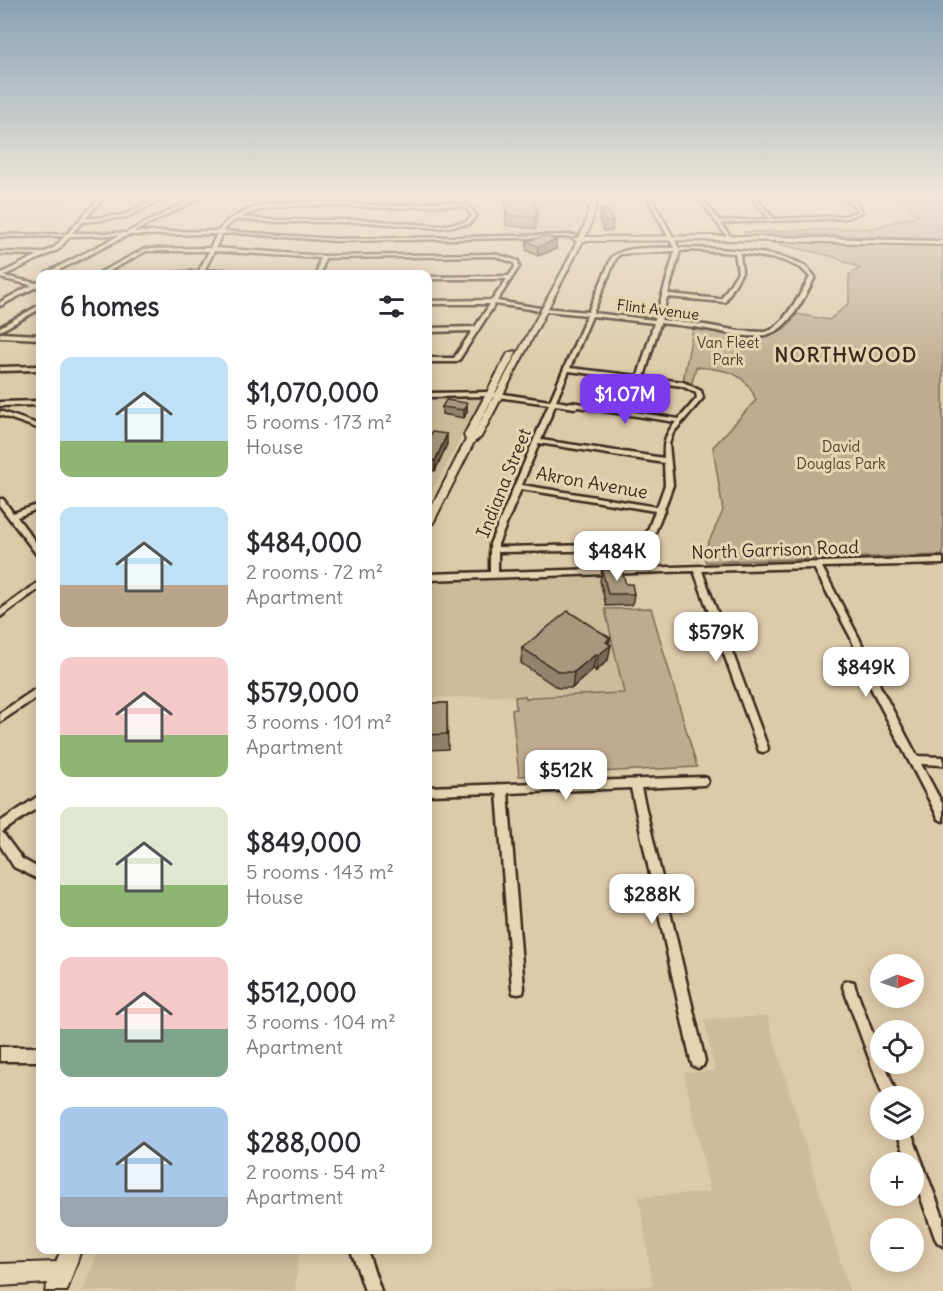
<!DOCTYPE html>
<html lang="en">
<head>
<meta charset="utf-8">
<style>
	:root { --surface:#fff; --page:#f7f7f7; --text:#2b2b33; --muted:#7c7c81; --accent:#7c3aed }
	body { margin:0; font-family:Delius,sans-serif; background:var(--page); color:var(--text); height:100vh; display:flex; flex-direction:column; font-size:22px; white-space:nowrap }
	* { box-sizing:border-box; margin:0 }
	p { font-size:20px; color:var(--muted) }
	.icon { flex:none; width:33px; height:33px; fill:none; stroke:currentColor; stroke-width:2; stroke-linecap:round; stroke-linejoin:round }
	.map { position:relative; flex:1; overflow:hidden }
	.panel { position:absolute; left:36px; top:270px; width:396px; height:984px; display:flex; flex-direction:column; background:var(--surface); border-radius:12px; box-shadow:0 3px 15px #0003 }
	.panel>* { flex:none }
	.needle { width:39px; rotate:88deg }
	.fabs { position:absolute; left:870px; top:954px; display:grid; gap:12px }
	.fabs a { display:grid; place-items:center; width:54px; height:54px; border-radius:50%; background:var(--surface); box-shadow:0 3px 15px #0003; font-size:30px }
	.price { position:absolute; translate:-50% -51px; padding:0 14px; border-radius:12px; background:#fff; color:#222; font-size:20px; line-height:39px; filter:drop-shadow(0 2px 3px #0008) }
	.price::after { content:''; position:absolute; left:50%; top:36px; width:18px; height:14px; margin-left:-9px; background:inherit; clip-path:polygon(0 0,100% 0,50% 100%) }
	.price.current { background:var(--accent); color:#fff }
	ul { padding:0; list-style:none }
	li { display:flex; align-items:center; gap:18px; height:150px; padding:0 24px }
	li span { display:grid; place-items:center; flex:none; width:168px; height:120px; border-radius:12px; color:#555 }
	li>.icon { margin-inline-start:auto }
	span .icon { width:72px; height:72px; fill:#fffc; stroke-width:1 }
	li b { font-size:26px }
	h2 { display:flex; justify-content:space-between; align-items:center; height:72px; padding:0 24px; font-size:26px }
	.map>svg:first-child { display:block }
</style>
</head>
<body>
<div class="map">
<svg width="943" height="1291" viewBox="0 0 943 1291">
	<rect width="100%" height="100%" fill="#ddcaa9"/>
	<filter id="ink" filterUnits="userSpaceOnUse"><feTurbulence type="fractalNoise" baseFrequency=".0167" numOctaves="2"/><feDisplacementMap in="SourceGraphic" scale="12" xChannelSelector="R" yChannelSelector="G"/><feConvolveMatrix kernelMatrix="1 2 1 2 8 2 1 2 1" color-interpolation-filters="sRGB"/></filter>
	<g filter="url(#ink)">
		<g fill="#cebb9c">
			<path d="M 0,195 L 79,195 L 55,220 L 31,222 L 0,217 Z"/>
			<path d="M 217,195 L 368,195 L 209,199 Z"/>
			<path d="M 497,195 L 588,195 L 573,235 L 504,236 Z"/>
			<path d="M 479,397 L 481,400 L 428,499 L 428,398 Z"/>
			<path d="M 598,576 L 624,693 L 428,698 L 428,581 Z"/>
			<path d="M 767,1016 L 849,1291 L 509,1291 L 653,1286 L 639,1197 L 710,1192 L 684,1072 L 715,1071 L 704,1019 Z"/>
			<path d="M 99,1250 L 299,1250 L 295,1291 L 83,1291 Z"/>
		</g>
		<g fill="#bfac90" stroke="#7d6b57" stroke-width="1.5">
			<path d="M 894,195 L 943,195 L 943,555 L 706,562 L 703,554 L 723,511 L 713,447 L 756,400 C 744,370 725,370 696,367 L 692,383 L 683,381 L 693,329 C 720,332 757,343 782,331 C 789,328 793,320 797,314 L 829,320 L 849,303 L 849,275 L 860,268 L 831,256 L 765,241 L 937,243 L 932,239 L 743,232 L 874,228 C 890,224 903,216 919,216 Z"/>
			<path d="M 651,608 L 697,767 L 519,776 L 512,710 L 516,709 L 515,697 L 525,696 L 526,699 L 531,697 L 624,693 L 605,609 Z"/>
		</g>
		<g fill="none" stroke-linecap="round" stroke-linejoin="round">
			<defs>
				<g id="minor">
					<path d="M 102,195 L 106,195 L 85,219 L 124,215 L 165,195 L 170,195 L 127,217 L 82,222 L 72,233 L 126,233 L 200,195 L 205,195 L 133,232 L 219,231 C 222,224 229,220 236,216 C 281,191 345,206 394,206 C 416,206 437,199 459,204 C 468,205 471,208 476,216 L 469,224 L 438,228 L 368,222 L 271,222 L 237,219 L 225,228 L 223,231 L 337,239 L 574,235 L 576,236 L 574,237 L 337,241 L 236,233 L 222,234 L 215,248 L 323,256 L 495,254 L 518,261 L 519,267 L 497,301 L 540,308 L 537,310 L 495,304 L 459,360 L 456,362 L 428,362 L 428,358 L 454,358 L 472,331 L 428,332 L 428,328 L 475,327 L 490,304 L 428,304 L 428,301 L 492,300 L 507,279 L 428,279 L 428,277 L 509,276 L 515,267 L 514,263 L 495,256 L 325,258 L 321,274 L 317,274 L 320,258 L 214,251 L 204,271 L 224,270 L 249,274 L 224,272 L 169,274 L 171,273 L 199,271 L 209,251 L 146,251 L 104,274 L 99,274 L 99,273 L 145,249 L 210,248 L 217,234 L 128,235 L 51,274 L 46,274 L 46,273 L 120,235 L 70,236 L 59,249 L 3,276 L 36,283 L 40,282 L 40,285 L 0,306 L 0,302 L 32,285 L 0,278 L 0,274 L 38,255 L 0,254 L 0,252 L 43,253 L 55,247 L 65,236 L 0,237 L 0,235 L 67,234 ZM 314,205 L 396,208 L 442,205 L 460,206 L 467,209 L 472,216 L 466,222 L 438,226 L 368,220 L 271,220 L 241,217 C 264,206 289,205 314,205 Z"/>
					<path d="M 646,195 L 650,195 L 679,248 C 707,248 784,250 806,267 C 809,270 813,274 815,277 C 807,293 791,325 774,332 C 753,342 727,332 706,329 C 690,326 675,325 660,323 L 644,377 L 683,382 L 701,391 L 703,398 L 673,433 L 669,444 L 673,485 L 664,509 L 665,510 L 663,512 L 651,543 L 648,543 L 644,541 L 655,511 L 521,489 L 498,544 L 498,547 L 645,544 L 649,547 L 642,568 L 943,558 L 943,564 L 822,567 L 859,638 L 881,688 L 917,756 L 943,757 L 943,765 L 921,764 L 943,805 L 943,821 L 939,819 L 871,688 L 851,638 L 814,568 L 702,571 L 768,748 L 767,751 L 763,752 L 759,751 L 758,748 L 694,571 L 428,580 L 428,574 L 490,572 L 490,544 L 549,404 L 490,396 L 428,397 L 428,393 L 490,392 L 550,401 L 587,315 L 546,311 L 543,309 L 544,308 L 588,312 L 612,257 C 624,246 657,248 674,248 ZM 691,250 L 735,253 L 738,272 L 721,299 L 668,294 L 680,251 ZM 675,251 L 655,320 L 593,313 L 616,258 L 620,254 ZM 740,253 L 782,260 L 801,268 L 810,277 L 798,298 L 782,321 L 771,330 L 765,332 L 739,331 L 705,325 L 661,320 L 667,297 L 725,302 L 742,272 ZM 592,316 L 654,323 L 638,376 L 570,368 ZM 569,371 L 682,386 L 696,393 L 697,398 L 679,419 L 571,402 L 568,403 L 556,401 ZM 555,405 L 575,408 L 578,407 L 676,422 C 665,434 663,443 664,458 L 541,440 ZM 539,443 L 664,463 L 665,485 L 657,507 L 522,485 ZM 640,550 L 634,568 L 498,572 L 498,552 Z"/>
					<path d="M 696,195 L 700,195 L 719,221 L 770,219 L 749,195 L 753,195 L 774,219 L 846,216 L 858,211 L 854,205 L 839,195 C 850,195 858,203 862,212 L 847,218 L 721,223 L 731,238 L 729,239 Z"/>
					<path d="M 806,195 L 814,195 L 807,197 L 805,196 Z"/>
					<path d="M 38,306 L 40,306 L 40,309 L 0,331 L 0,327 Z"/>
					<path d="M 0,333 L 40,335 L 40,339 L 0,337 Z"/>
					<path d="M 40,366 L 40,370 L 0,371 L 0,367 Z"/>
					<path d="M 40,401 L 40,405 L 0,406 L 0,402 Z"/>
					<path d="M 0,411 L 40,425 L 40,429 L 0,415 Z"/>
					<path d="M 0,499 L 3,499 L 13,513 L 40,504 L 40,508 L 17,517 L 40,548 L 40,555 L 37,555 L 0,506 Z"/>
					<path d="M 40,581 L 40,588 L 0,617 L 0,610 Z"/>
					<path d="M 40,686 L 40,695 L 0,722 L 0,713 Z"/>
					<path d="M 703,777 L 707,778 L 708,781 L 707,784 L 703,785 L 641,788 L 705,1061 L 703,1066 L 698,1068 L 693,1066 L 691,1061 L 631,788 L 508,793 L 524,988 L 523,993 L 518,994 L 513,993 L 512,988 L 497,793 L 428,795 L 428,787 Z"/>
					<path d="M 40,795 L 40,806 L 2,832 L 22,859 L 40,869 L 40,880 L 14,867 L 0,845 L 0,822 Z"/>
					<path d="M 849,981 L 854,982 L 855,987 L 880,1053 L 880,1064 L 885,1064 L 897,1096 L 883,1096 L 843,987 L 844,982 Z"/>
					<rect x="0" y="1047" width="40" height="14"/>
					<path d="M 896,1130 L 910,1130 L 943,1217 L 943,1246 L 938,1243 L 935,1238 L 914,1178 L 914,1162 L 908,1162 Z"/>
					<path d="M 351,1250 L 367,1250 L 381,1291 L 365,1291 Z"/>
				</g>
				<g id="major">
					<path d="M 593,195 L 599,195 L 590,227 L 585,237 L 729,236 L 943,241 L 943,245 L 729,240 L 583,241 L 481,437 L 474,442 L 433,523 L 428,526 L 428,514 L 466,440 L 464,435 L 508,353 L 515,351 L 516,353 L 473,435 L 565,266 L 577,241 L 572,239 L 579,237 L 584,227 Z"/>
					<path d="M 61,1250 L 81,1250 L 67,1291 L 45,1291 L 48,1283 L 0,1286 L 0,1264 L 56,1262 Z"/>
				</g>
			</defs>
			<use href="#minor" stroke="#3b2a1e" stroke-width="5"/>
			<use href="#major" stroke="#3b2a1e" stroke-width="4"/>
			<use href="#minor" fill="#e7d4b2" fill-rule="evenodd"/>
			<use href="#major" fill="#e7d4b2" fill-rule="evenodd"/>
		</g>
		<g fill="#92836c" stroke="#3b2a1e" stroke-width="1.5">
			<path d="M 505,195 L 538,212 L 537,222 L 536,222 L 536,229 L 506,225 Z"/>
			<path d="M 600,210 L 613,222 L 612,231 L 604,231 L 599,219 Z"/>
			<path d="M 527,241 L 556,249 L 538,256 L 526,250 Z"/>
			<path d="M 467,403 L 467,411 L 464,418 L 442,414 L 442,407 Z"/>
			<path d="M 428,441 L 447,444 L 435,471 L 432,470 L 428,478 Z"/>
			<path d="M 602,570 L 626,584 L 634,594 L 632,605 L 606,606 L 600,581 Z"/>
			<path d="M 610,638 L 608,660 L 596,671 L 593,669 L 572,688 L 558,688 L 521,663 L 522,648 Z"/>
			<path d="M 428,703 L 447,703 L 448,749 L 428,750 Z"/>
		</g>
		<g fill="#776a58" stroke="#3b2a1e" stroke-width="1.5">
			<path d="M 556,240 L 556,249 L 538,256 L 538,247 Z"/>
			<path d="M 467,403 L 467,411 L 464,418 L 464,410 Z"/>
			<path d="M 447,434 L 447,444 L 435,471 L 435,461 Z"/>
			<path d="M 431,460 L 432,470 L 428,478 L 428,467 Z"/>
			<path d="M 610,638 L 608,647 L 611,645 L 608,660 L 596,671 L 598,655 L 606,642 Z"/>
			<path d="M 596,654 L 593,669 L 572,688 L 574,672 Z"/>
		</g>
		<g fill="#aa987e" stroke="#3b2a1e" stroke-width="1.5">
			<path d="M 505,195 L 533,195 L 538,212 L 535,212 L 536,218 L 507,215 Z"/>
			<path d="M 600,210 L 608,210 L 613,222 L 605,222 Z"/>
			<path d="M 546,236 L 556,240 L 538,247 L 527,241 Z"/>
			<path d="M 446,400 L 467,403 L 464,410 L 442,407 Z"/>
			<path d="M 432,432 L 447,434 L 435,461 L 431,460 L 428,467 L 428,441 Z"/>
			<path d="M 621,568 L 626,584 L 632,584 L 634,594 L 608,594 L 602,570 Z"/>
			<path d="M 568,611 L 610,638 L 606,642 L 611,645 L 598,655 L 596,654 L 574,672 L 559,672 L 522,648 Z"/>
			<path d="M 428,703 L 447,703 L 447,734 L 428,735 Z"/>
		</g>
	</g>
	<linearGradient id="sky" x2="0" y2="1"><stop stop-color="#87a1b6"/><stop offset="0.52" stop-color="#f0e7d8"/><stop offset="1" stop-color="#f0e7d8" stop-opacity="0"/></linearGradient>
	<rect width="943" height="376" fill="url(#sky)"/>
	<g text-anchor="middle" stroke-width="6" stroke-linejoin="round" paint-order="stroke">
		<g font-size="15" fill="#3b2a1e" stroke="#e7d4b2">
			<text transform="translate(658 310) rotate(7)" y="5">Flint Avenue</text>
		</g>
		<g font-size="15" fill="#4f3e2f" stroke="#e7d4b2">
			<text x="728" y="348">Van Fleet<tspan x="728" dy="17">Park</tspan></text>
			<text x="841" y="452">David<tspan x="841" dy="17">Douglas Park</tspan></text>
		</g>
		<g font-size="18" fill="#3b2a1e" stroke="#e7d4b2">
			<text transform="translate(504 483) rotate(-68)" y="6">Indiana Street</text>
			<text transform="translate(592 483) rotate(10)" y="6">Akron Avenue</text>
			<text transform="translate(775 550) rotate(-2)" y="6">North Garrison Road</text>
		</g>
		<g font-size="20" font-weight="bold" letter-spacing="1.5" fill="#3b2a1e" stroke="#e7d4b2">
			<text x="846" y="362">NORTHWOOD</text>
		</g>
	</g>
</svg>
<div class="fabs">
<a><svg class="needle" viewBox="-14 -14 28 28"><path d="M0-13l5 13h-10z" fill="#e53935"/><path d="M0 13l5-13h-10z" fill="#7c7c81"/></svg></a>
<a><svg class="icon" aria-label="locate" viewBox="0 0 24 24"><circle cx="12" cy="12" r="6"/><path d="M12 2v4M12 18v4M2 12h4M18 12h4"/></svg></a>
<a><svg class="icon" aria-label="layers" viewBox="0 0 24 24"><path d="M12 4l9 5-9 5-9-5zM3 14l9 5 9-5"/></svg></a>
<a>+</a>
<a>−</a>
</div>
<b class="price current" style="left:625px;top:425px">$1.07M</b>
<b class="price" style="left:617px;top:582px">$484K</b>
<b class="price" style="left:716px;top:663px">$579K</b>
<b class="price" style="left:866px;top:698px">$849K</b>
<b class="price" style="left:566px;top:801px">$512K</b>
<b class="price" style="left:652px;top:925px">$288K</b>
<section class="panel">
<h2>6 homes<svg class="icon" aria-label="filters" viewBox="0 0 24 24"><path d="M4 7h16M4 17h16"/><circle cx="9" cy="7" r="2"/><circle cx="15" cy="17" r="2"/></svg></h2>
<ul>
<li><span style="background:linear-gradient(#bfe0f5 70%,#8fb573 0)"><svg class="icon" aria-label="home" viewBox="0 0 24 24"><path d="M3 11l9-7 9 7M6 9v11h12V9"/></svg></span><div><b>$1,070,000</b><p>5 rooms · 173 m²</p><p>House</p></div></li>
<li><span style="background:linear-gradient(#bfe0f5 65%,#b9a48a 0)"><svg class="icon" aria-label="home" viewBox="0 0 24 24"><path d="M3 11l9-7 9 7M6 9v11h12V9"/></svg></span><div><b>$484,000</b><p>2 rooms · 72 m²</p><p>Apartment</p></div></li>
<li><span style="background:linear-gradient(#f6c9c9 65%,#8fb573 0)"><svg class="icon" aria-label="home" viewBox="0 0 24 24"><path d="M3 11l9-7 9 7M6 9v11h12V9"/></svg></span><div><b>$579,000</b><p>3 rooms · 101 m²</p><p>Apartment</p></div></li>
<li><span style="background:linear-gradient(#dfe7d0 65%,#8fb573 0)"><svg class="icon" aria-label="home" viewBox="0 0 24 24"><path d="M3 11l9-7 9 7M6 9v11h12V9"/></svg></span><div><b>$849,000</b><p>5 rooms · 143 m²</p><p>House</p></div></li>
<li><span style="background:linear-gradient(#f6c9c9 60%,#7fa58c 0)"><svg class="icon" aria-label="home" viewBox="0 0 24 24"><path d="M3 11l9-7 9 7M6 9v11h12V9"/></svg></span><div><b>$512,000</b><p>3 rooms · 104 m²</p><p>Apartment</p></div></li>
<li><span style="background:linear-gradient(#a9c7e8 75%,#9aa5b1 0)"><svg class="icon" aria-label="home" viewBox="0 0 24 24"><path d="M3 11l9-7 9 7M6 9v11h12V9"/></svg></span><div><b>$288,000</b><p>2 rooms · 54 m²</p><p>Apartment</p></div></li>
</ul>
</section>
</div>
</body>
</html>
